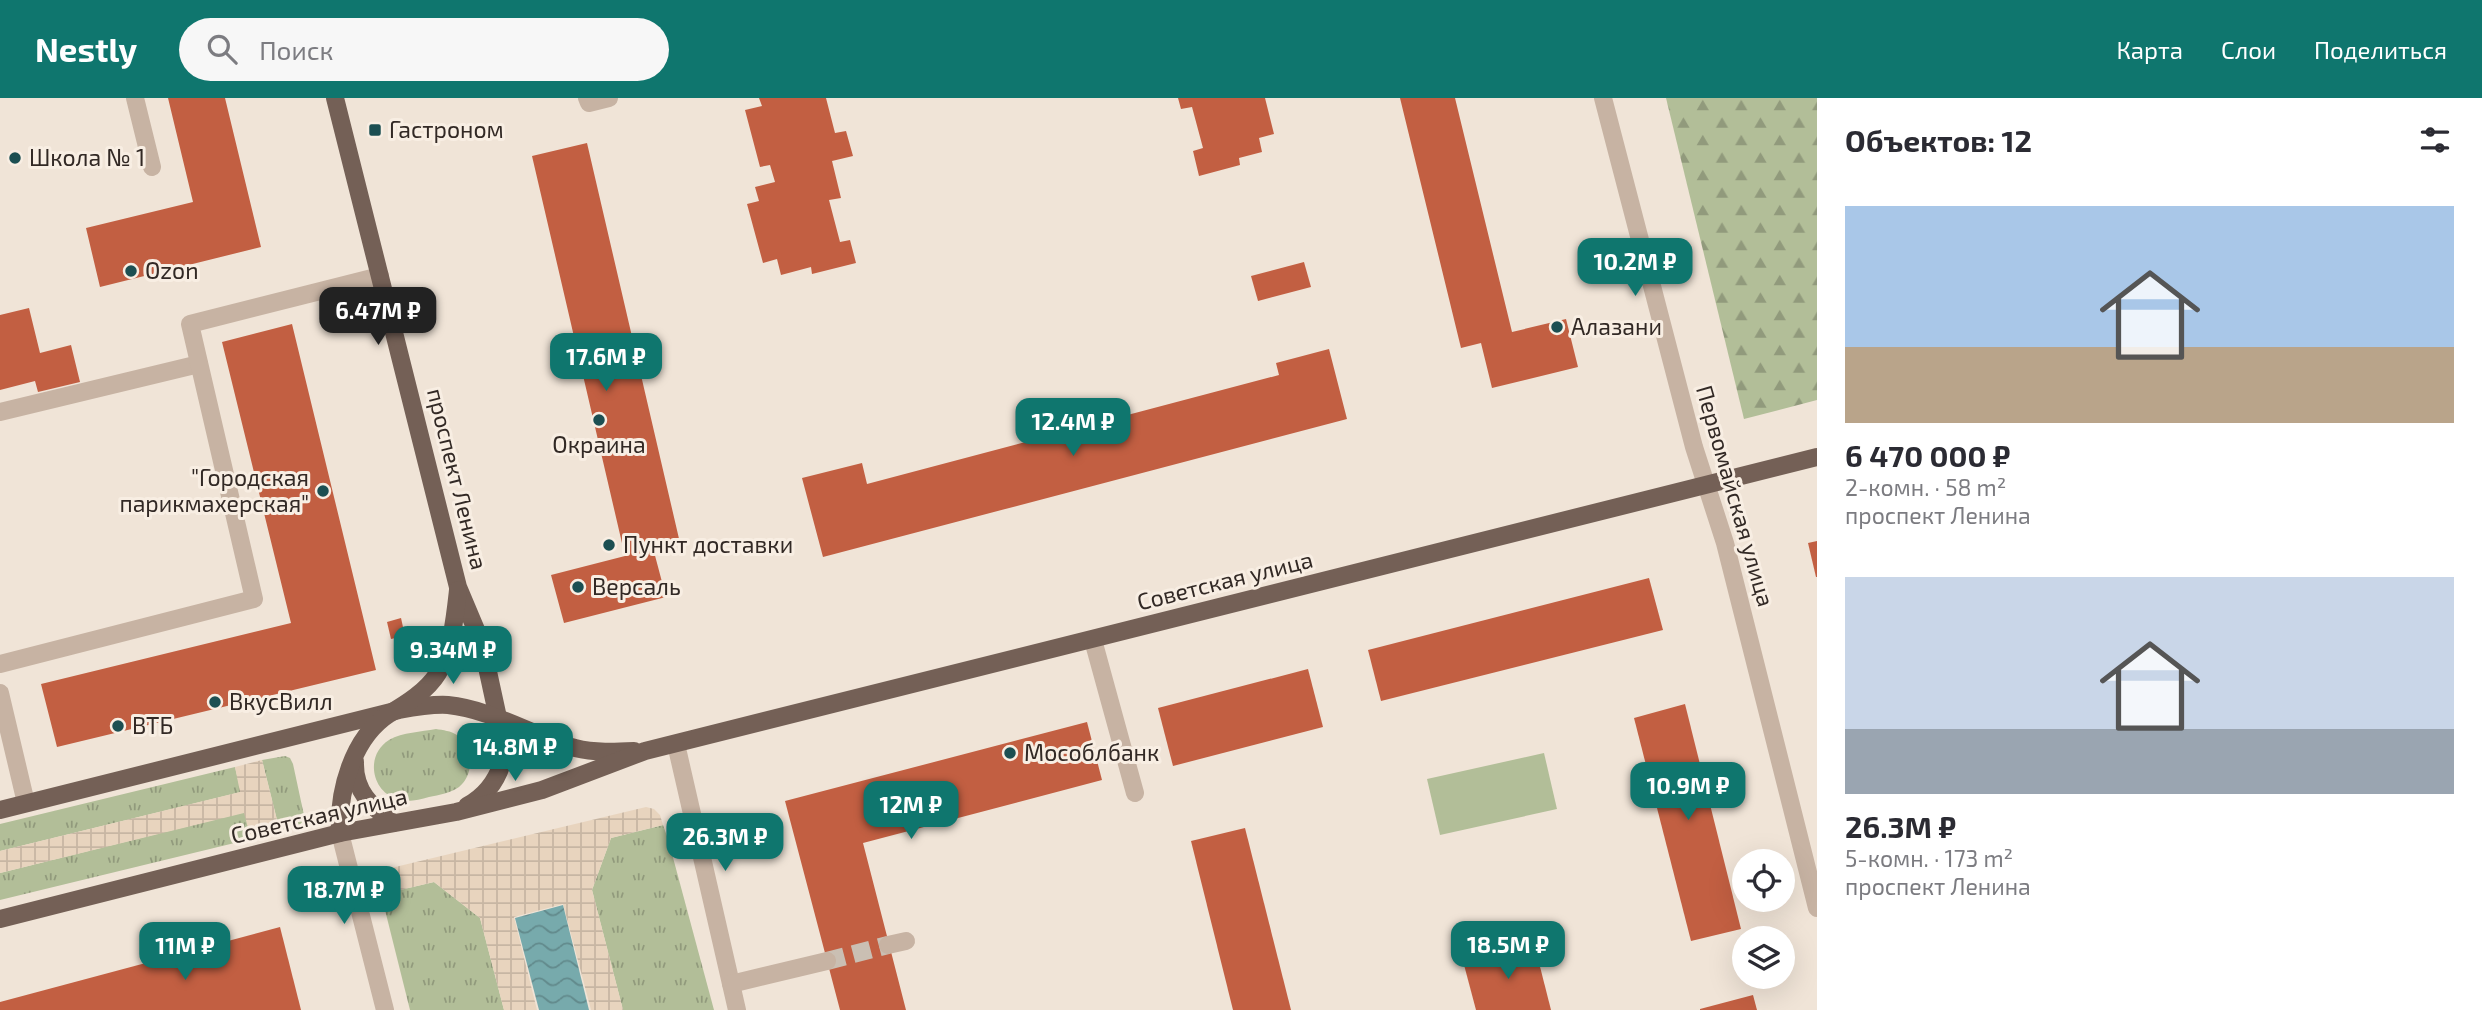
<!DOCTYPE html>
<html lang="ru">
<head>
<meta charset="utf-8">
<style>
	:root { --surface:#fff; --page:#f7f7f7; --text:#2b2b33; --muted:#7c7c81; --accent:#0f766e }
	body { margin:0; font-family:"Exo 2",sans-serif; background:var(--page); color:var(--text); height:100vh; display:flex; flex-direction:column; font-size:26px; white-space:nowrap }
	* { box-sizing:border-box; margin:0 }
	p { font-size:23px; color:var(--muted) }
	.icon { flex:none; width:38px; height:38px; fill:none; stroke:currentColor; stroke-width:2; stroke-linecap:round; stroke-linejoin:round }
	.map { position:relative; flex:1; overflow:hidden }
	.panel { display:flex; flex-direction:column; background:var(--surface); width:665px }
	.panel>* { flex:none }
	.tools { position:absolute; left:1732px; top:751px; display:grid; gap:14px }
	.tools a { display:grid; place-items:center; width:63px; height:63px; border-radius:50%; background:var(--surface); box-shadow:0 7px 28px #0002; font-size:35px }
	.price { position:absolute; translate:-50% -60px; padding:0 16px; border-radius:14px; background:var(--accent); color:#fff; font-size:23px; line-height:46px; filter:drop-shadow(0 2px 4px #0008) }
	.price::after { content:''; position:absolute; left:50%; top:42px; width:21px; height:16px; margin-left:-10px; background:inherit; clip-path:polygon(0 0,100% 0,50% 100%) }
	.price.on { background:#222; color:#fff }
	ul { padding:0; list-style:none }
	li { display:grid; align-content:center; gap:14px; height:371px; padding:0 28px }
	li span { display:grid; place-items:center; height:217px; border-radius:0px; color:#555 }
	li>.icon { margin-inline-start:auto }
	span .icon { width:126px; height:126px; fill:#fffc; stroke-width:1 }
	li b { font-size:30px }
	h2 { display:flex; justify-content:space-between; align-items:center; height:84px; padding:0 28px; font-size:30px }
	header { display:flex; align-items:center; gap:42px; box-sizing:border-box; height:98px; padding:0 35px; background:var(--accent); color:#fff }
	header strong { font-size:33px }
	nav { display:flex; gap:38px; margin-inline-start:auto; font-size:24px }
	.search { width:490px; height:63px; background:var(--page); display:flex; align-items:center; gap:18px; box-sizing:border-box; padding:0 24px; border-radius:38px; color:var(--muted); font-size:26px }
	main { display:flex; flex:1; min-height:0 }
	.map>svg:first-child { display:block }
</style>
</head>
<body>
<header>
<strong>Nestly</strong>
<div class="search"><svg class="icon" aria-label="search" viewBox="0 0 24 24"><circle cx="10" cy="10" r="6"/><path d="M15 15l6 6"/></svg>Поиск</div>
<nav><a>Карта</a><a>Слои</a><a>Поделиться</a></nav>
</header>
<main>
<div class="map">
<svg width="1817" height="912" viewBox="0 0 1817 912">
	<defs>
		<pattern id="grass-tufts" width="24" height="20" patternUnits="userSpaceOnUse" patternTransform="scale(1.75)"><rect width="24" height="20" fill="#b2be98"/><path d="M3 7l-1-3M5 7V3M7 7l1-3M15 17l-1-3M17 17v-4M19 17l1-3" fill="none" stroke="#919a7c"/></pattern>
		<pattern id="forest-firs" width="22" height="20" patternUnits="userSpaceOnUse" patternTransform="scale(1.75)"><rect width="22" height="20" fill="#b2be98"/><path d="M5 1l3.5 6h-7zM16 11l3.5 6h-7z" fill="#919a7c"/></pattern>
		<pattern id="plaza-grid" width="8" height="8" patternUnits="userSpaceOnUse" patternTransform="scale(1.75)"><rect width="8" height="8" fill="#e8d4be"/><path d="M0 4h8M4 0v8" fill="none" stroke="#c7b6a3"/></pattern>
		<pattern id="water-waves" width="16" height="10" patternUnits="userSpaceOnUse" patternTransform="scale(1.75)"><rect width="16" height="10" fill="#77aaac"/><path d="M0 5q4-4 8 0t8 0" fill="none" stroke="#628a8c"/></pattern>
	</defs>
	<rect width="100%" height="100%" fill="#f0e4d7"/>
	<g fill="url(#grass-tufts)">
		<path d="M 436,631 C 443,632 451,633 457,637 C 473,649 475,676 459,689 C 451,695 439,697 429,699 C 418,702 407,705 397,701 C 371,693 365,657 389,642 C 403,634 421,634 436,631 Z"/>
		<path d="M 285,658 L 290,660 L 293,666 L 305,722 L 294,731 L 280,734 L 262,662 Z"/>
		<path d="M 235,669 L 241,694 L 0,753 L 0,726 Z"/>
		<path d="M 245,714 L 251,741 L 0,802 L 0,775 Z"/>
		<path d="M 663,727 L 668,741 L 714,912 L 623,912 L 592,792 L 611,740 Z"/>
		<path d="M 434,784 L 480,820 L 504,912 L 410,912 L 384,808 L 383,796 Z"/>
	</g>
	<path fill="url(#forest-firs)" d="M 1666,0 L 1817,0 L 1817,302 L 1744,321 Z"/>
	<path fill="#b2be98" d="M 1544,655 L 1557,711 L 1440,737 L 1427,681 Z"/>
	<g fill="url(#plaza-grid)">
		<path d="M 262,662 L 280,734 L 251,741 L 244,715 L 0,775 L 0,753 L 240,694 L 235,669 Z"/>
		<path d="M 646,709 L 654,711 L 660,717 L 663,727 L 611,740 L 592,792 L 623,912 L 591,912 L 563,806 L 514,819 L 537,912 L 504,912 L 480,820 L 434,784 L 383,796 L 381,782 L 384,775 L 391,770 Z"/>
	</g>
	<path fill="url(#water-waves)" d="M 563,807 L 589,912 L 539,912 L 515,820 Z"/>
	<g fill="#c25f42">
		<path d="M 168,0 L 225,0 L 261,149 L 100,189 L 86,130 L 193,104 Z"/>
		<path d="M 759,0 L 826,0 L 835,35 L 846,33 L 853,58 L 832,63 L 841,100 L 829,102 L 840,144 L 850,142 L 856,165 L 812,176 L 811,169 L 781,177 L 777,161 L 763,165 L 747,106 L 759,103 L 755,89 L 775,84 L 770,67 L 760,69 L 745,12 L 762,8 Z"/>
		<path d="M 1178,0 L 1265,0 L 1274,36 L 1259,40 L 1262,54 L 1239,60 L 1240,67 L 1199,78 L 1193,53 L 1203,50 L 1192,9 L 1181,11 Z"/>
		<path d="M 1400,0 L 1455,0 L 1512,234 L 1566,221 L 1578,269 L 1492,290 L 1481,245 L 1461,250 Z"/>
		<path d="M 587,45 L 680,445 L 653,450 L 666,499 L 564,525 L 551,477 L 625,458 L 532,58 Z"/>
		<path d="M 1304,164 L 1311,189 L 1258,203 L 1251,178 Z"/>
		<path d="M 29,210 L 40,255 L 71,247 L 80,284 L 38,294 L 35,283 L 0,292 L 0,217 Z"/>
		<path d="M 292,226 L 376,572 L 57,649 L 41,586 L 291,525 L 222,244 Z"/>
		<path d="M 1329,251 L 1347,321 L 823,459 L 802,380 L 862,365 L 867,386 L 1279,277 L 1276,265 Z"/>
		<path d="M 1817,443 L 1817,479 L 1816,479 L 1808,445 Z"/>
		<path d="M 1649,480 L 1663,532 L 1381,603 L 1368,552 Z"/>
		<path d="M 401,520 L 405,538 L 391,541 L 387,524 Z"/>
		<path d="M 1308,571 L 1323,629 L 1173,668 L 1158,610 Z"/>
		<path d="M 1685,606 L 1741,831 L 1691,843 L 1634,620 Z"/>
		<path d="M 1087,624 L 1102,682 L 863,745 L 906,912 L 840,912 L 785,703 Z"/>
		<path d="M 1245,730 L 1291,912 L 1233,912 L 1191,743 Z"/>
		<path d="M 280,829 L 301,912 L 0,912 L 0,904 Z"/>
		<path d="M 1534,845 L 1551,912 L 1476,912 L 1463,863 Z"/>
		<path d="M 1753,897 L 1757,912 L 1700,912 L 1700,911 Z"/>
	</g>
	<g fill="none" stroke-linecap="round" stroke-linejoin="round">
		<path stroke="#cabfb3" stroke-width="18" stroke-dasharray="18 9" stroke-linecap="butt" d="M 827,863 L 888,847"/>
		<g stroke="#c7b3a3" stroke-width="18">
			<path d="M 135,0 L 152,69"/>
			<path d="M 587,0 L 589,5 L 609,0"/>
			<path d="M 1603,0 L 1694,349 L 1725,445 L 1817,810"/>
			<path d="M 0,314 L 199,266"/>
			<path d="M 1093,542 L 1135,695"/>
			<path d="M 0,566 L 254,501 L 190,226 L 380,178"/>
			<path d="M 0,595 L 26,705"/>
			<path d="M 676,646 L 737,912"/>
			<path d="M 340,735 L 385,912"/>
			<path d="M 888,847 L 906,843"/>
			<path d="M 731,886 L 827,863"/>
		</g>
		<g stroke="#746056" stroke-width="18">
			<path d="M 335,0 L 458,489 L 482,546 L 505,652 C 501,677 489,696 467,708"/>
			<path d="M 355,664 C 354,693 371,708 393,725"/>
			<path d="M 0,712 L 399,612 C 415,609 432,606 448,607 C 490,611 534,638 575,650 C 595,655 615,654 634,653"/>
			<path d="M 340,735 C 338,694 352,640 389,616 C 406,606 427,593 438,575 C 452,551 455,519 458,492"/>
			<path d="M 0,821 L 340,735 L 456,714 L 542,692 L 645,653 L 1817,359"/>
		</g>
	</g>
	<g fill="#1c4f52" stroke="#f8eee3" stroke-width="2.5">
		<rect x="368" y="25" width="14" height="14" rx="3.5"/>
		<circle cx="15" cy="60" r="7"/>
		<circle cx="131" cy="173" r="7"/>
		<circle cx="1557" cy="229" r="7"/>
		<circle cx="599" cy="322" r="7"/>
		<circle cx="323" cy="393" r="7"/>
		<circle cx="609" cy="447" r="7"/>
		<circle cx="578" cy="489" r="7"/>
		<circle cx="215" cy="604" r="7"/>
		<circle cx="118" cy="628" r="7"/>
		<circle cx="1010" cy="655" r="7"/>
	</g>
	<g text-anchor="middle" stroke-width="6" stroke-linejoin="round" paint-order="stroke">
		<g font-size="23" fill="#322925" stroke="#f8eee3" text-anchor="start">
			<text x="389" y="40">Гастроном</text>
			<text x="29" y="68">Школа № 1</text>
			<text x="145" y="181">Ozon</text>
			<text x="1571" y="237">Алазани</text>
			<text x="599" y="355" text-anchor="middle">Окраина</text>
			<text x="309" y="388" text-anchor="end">"Городская<tspan x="309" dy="26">парикмахерская"</tspan></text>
			<text x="623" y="455">Пункт доставки</text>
			<text x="592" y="497">Версаль</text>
			<text x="229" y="612">ВкусВилл</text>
			<text x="132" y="636">ВТБ</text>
			<text x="1024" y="663">Мособлбанк</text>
		</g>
		<g font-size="23" fill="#322925" stroke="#f8eee3">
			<text transform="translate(457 381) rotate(76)" y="8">проспект Ленина</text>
			<text transform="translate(1735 398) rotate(74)" y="8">Первомайская улица</text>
			<text transform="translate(1225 483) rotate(-14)" y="8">Советская улица</text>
			<text transform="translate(319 718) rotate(-13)" y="8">Советская улица</text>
		</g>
	</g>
</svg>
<div class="tools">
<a><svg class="icon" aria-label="locate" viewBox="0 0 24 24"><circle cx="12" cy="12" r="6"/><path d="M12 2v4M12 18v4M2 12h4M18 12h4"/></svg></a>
<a><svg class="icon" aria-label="layers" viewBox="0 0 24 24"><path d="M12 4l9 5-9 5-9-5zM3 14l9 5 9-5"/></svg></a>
</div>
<b class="price" style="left:1635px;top:200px">10.2M ₽</b>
<b class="price on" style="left:378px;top:249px">6.47M ₽</b>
<b class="price" style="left:606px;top:295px">17.6M ₽</b>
<b class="price" style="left:1073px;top:360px">12.4M ₽</b>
<b class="price" style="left:453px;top:588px">9.34M ₽</b>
<b class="price" style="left:515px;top:685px">14.8M ₽</b>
<b class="price" style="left:1688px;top:724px">10.9M ₽</b>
<b class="price" style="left:911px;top:743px">12M ₽</b>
<b class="price" style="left:725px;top:775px">26.3M ₽</b>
<b class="price" style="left:344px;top:828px">18.7M ₽</b>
<b class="price" style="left:1508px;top:883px">18.5M ₽</b>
<b class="price" style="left:185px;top:884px">11M ₽</b>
</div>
<section class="panel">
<h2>Объектов: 12<svg class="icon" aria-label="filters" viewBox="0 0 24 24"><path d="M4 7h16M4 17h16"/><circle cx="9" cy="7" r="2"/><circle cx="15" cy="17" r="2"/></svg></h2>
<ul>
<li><span style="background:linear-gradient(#a9c7e8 65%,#b9a48a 0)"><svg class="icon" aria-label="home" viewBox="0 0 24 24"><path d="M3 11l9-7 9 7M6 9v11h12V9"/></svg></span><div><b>6 470 000 ₽</b><p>2-комн. · 58 m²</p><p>проспект Ленина</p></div></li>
<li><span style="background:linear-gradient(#c9d6e8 70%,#9aa5b1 0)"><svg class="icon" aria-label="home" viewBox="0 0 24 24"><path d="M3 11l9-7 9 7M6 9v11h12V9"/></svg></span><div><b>26.3M ₽</b><p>5-комн. · 173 m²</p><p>проспект Ленина</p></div></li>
</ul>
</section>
</main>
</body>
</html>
